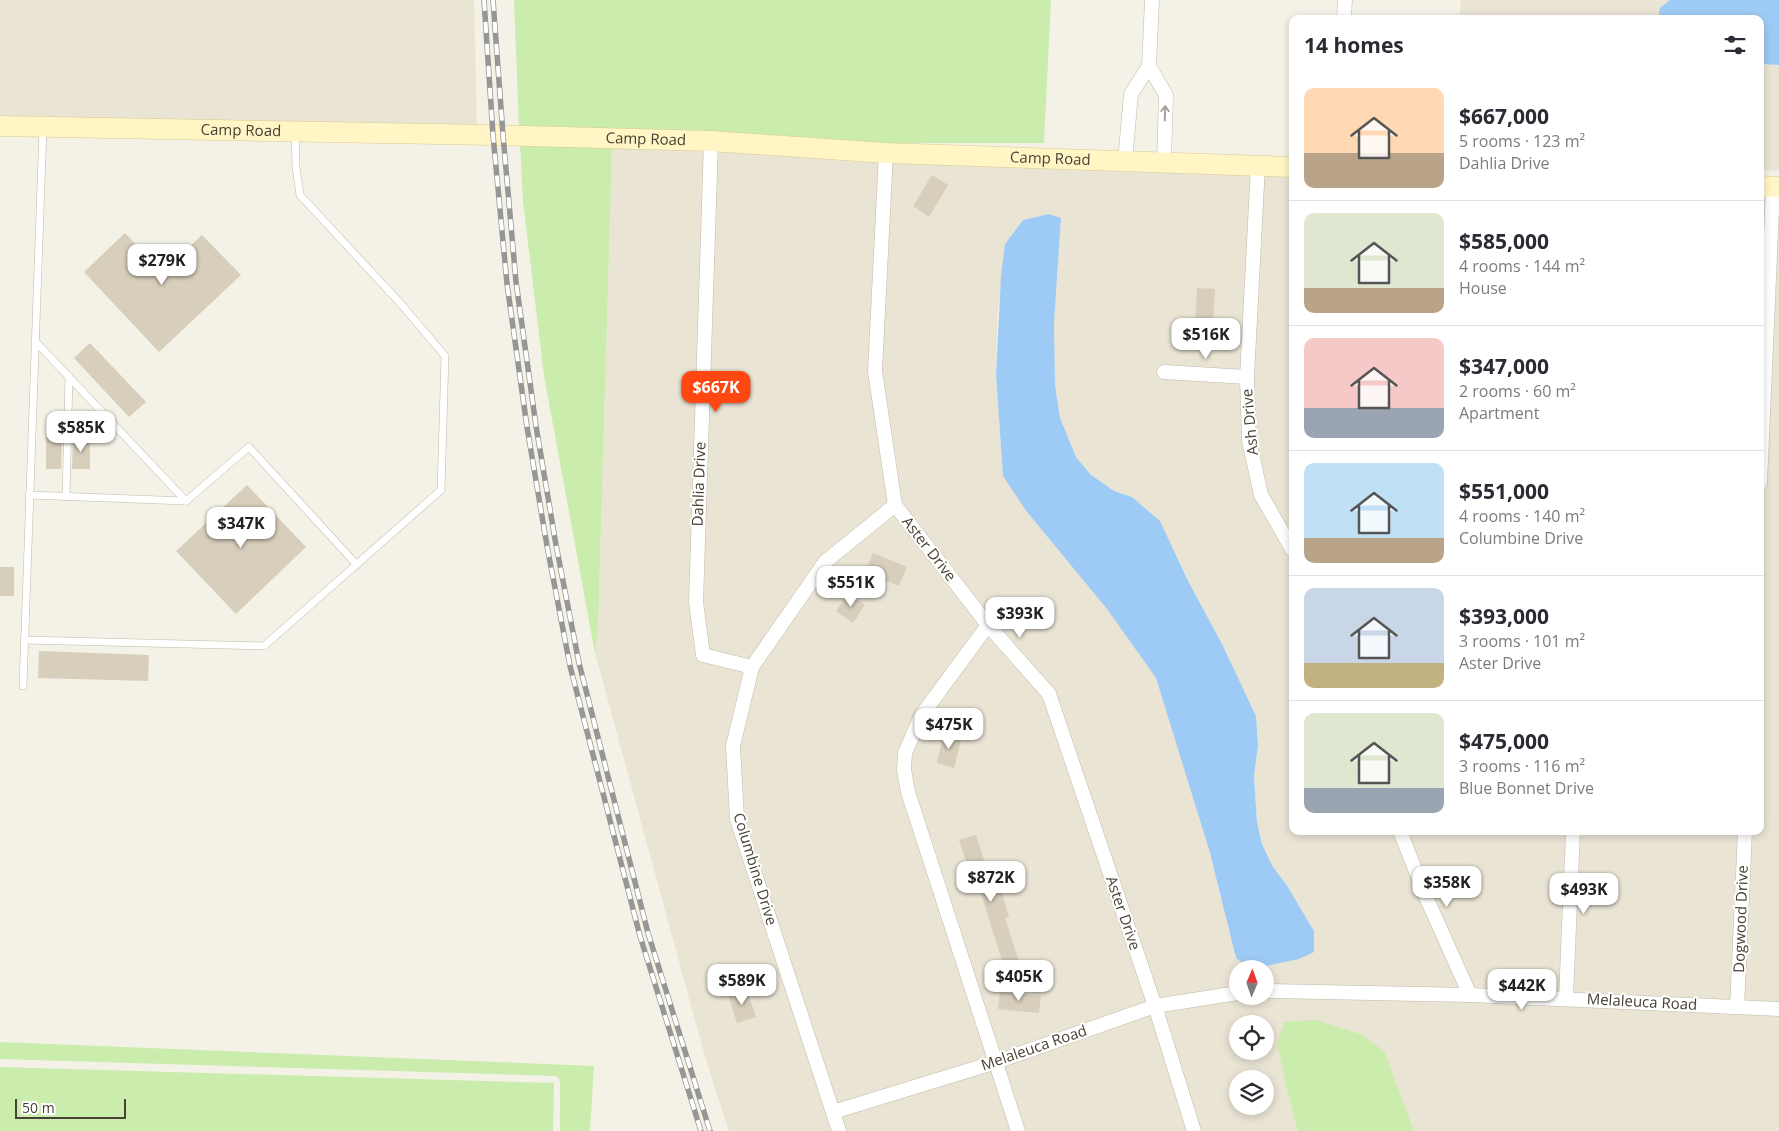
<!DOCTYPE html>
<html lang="en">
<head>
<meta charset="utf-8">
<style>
	:root { --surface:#fff; --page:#f7f7f7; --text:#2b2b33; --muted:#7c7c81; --line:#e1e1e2; --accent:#ff4712 }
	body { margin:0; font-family:"Open Sans",sans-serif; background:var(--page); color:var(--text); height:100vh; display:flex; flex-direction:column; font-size:19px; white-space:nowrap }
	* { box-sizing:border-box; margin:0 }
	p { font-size:16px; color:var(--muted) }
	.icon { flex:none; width:28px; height:28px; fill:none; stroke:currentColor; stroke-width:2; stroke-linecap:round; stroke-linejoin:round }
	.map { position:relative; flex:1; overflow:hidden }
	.details { position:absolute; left:1289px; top:15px; width:475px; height:820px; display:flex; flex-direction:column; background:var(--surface); border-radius:10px; box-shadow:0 2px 8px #0003 }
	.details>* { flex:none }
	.needle { width:32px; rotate:2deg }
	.buttons { position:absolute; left:1229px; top:960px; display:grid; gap:10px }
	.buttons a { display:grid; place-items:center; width:45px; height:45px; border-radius:50%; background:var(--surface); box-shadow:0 2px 8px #0003; font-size:25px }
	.scale { position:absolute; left:15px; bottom:12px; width:111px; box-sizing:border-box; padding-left:5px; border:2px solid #484235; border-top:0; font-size:14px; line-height:18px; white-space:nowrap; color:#484235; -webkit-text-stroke:4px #fff; paint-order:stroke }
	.price { position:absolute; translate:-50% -42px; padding:0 11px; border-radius:10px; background:#fff; color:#222; font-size:16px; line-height:32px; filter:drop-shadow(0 1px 2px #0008) }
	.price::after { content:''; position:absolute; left:50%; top:30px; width:15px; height:11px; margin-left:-8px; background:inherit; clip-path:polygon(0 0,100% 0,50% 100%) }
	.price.current { background:var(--accent); color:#fff }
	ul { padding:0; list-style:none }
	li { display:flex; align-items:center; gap:15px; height:125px; padding:0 15px }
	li+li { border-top:1px solid var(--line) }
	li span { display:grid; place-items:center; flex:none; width:140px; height:100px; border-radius:10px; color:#555 }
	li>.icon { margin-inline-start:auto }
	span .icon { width:60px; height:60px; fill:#fffc; stroke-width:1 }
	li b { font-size:21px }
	h2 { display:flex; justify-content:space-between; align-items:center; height:60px; padding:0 15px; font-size:21px }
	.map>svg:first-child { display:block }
</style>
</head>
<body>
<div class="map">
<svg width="1779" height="1131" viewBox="0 0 1779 1131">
	<rect width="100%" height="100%" fill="#f4f1e6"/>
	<g fill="#e9e4d4" fill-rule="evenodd">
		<path d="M 0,0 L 474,0 L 477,126 L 0,117 Z"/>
		<path d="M 1461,0 L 1670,0 L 1660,8 L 1658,19 L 1459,19 Z"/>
		<path d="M 1760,64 L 1779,65 L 1779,171 L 1760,170 Z"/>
		<path d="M 612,147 L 1292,175 L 1292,831 L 1760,831 L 1760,195 L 1779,196 L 1779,1131 L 1414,1131 L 1401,1099 L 1277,1044 L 1291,1107 L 1298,1131 L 729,1131 L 705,1057 L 595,653 L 598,629 ZM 1049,214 L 1061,218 L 1054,322 L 1055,385 L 1060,418 L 1076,457 L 1091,475 L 1114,491 L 1132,497 L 1187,579 L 1222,644 L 1256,716 L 1258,746 L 1254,776 L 1257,822 L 1262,844 L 1273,867 L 1286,884 L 1314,931 L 1236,958 L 1210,853 L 1156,678 L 1107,609 L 1027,512 L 1003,476 L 996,375 L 997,320 L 1005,244 L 1023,220 ZM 1238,969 L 1265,969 L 1265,996 L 1238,996 ZM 1238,1024 L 1265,1024 L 1265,1051 L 1238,1051 ZM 1238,1079 L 1265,1079 L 1265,1106 L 1238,1106 Z"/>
	</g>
	<g fill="#caecac">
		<path d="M 514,0 L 1051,0 L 1044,143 L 871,143 L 519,127 Z"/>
		<path d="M 520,144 L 612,147 L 598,629 L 595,653 L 544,376 L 523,201 Z"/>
		<path d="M 1316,1020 L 1360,1034 L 1384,1051 L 1414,1131 L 1298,1131 L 1291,1107 L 1277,1044 L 1284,1022 Z"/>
		<path d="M 0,1042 L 594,1066 L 590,1131 L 560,1131 L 560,1083 L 559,1079 L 556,1076 L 0,1059 Z"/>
		<path d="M 0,1067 L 554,1083 L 553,1131 L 0,1131 Z"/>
	</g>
	<g fill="#9ecbf6">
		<path d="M 1670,0 L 1779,0 L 1779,65 L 1760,64 L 1760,19 L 1658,19 L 1660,8 Z"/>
		<path d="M 1049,214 L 1061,218 L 1054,322 L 1055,385 L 1060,418 L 1076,457 L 1091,475 L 1114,491 L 1132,497 L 1160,521 L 1187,579 L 1222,644 L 1256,716 L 1258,746 L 1254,776 L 1257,822 L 1262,844 L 1273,867 L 1286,884 L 1314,931 L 1314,952 L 1299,959 L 1251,969 L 1236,958 L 1210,853 L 1156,678 L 1107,609 L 1027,512 L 1003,476 L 996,375 L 1001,276 L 1005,244 L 1023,220 Z"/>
	</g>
	<g fill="#d7cebb">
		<path d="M 932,175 L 948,185 L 929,217 L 913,206 Z"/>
		<path d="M 125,233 L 162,272 L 202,235 L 241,275 L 159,352 L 84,272 Z"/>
		<path d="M 1197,288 L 1215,289 L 1213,325 L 1195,324 Z"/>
		<path d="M 90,343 L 146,402 L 129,417 L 74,358 Z"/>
		<path d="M 46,437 L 62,437 L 61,469 L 46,469 Z"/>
		<path d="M 73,437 L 90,437 L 90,469 L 72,469 Z"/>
		<path d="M 247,485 L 306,547 L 236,614 L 176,551 Z"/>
		<path d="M 873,553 L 907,567 L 899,586 L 865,572 Z"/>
		<rect x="0" y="567" width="14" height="29"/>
		<path d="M 849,593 L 865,605 L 853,623 L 836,611 Z"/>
		<path d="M 39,651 L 149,655 L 148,681 L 38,678 Z"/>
		<path d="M 944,732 L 962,736 L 954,768 L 937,763 Z"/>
		<path d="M 976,835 L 993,888 L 1000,886 L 1009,917 L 1005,918 L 1021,968 L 1006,973 L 976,878 L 972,879 L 959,840 Z"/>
		<path d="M 747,990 L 756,1017 L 737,1023 L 728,995 Z"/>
		<path d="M 1000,992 L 1041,996 L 1039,1013 L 998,1009 Z"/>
	</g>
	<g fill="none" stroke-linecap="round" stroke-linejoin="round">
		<defs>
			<g id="lane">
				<path d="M 35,341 L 186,501 L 249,447 L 357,565"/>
				<path d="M 29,495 L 186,501"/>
				<path d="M 66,497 L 69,377"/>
				<path d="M 24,640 L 264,646 L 441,490 L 445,356 L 401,304 L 300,195 L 296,167 L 295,132"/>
				<path d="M 23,686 L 43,129"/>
			</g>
			<g id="street">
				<path d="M 1344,19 L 1345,0"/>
				<path d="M 1149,66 L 1152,0"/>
				<path d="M 711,141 L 696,602 L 703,655 L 752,667"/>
				<path d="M 886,153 L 875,371 L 895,505 L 988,625 L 1049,694 L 1155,1006 L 1194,1131"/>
				<path d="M 1125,161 L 1131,94 L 1149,66 L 1166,95 L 1164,162"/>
				<path d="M 1258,165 L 1247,377 L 1249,440 L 1261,495 L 1292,549"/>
				<path d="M 1164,372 L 1247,377"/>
				<path d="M 1760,483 L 1773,187"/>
				<path d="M 988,625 L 921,716 L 905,753 L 904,770 L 908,792 L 1018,1131"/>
				<path d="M 1400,831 L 1426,897 L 1470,995"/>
				<path d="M 1265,991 L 1470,995 L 1779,1009"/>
				<path d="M 1566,998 L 1573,831"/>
				<path d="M 1737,1007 L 1745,831"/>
				<path d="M 833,1112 L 996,1062 L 1155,1006 L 1238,993"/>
				<path d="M 839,1131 L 737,819 L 733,746 L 752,667 L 825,562 L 895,505"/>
			</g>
			<g id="secondary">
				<path id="s1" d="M 0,126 L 493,135 L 711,141 L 886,153 L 1292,167"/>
				<path d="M 1760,186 L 1779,187"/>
			</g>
		</defs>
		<use href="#lane" stroke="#c1baa8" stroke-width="8"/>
		<use href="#street" stroke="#c1baa8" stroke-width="15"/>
		<use href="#secondary" stroke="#d8ca92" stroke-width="21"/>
		<use href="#lane" stroke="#fff" stroke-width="7"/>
		<use href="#street" stroke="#fff" stroke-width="14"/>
		<use href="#secondary" stroke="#fff5c5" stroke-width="20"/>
		<defs>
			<g id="rail">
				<path d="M 484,0 L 493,135 L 507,284 L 527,427 L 547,546 L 570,666 L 640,936 L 701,1131"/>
				<path d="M 493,0 L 503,135 L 516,282 L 536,426 L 556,545 L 579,663 L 648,933 L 710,1131"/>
			</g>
		</defs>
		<use href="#rail" stroke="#969696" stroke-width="5.5"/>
		<use href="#rail" stroke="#fff" stroke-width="4" stroke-dasharray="11" stroke-linecap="butt"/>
	</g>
	<defs><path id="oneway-shaft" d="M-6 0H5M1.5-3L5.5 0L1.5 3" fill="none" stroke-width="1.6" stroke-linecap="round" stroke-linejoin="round" transform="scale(1.25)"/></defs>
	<use stroke="#a4a09a" href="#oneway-shaft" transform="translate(1165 113) rotate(-88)"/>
	<g text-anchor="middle" stroke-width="4" stroke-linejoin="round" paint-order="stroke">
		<g font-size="15" fill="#484235" stroke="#fff">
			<text dy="5" stroke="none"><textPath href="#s1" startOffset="241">Camp Road</textPath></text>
			<text dy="5" stroke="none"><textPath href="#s1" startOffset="646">Camp Road</textPath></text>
			<text dy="5" stroke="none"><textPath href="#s1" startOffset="1051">Camp Road</textPath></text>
			<text transform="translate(1250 422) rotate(-95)" y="5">Ash Drive</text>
			<text transform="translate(699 484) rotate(-88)" y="5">Dahlia Drive</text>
			<text transform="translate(929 549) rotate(52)" y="5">Aster Drive</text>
			<text transform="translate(755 869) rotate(73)" y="5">Columbine Drive</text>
			<text transform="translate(1123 913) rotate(71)" y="5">Aster Drive</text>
			<text transform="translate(1741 919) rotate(-88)" y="5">Dogwood Drive</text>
			<text transform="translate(1642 1002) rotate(3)" y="5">Melaleuca Road</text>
			<text transform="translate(1034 1048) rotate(-19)" y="5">Melaleuca Road</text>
		</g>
	</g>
</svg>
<div class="buttons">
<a><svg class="needle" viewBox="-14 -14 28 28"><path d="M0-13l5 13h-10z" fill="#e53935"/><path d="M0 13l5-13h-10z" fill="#7c7c81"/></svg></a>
<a><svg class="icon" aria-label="locate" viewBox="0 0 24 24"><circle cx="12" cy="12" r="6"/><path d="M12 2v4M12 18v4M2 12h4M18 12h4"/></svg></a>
<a><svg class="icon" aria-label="layers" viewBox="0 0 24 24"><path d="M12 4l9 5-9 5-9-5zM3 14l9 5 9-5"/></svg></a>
</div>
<div class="scale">50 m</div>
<b class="price" style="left:162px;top:286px">$279K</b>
<b class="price" style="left:1206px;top:360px">$516K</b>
<b class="price current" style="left:716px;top:413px">$667K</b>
<b class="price" style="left:81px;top:453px">$585K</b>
<b class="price" style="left:241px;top:549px">$347K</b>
<b class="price" style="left:851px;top:608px">$551K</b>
<b class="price" style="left:1020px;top:639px">$393K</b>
<b class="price" style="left:949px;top:750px">$475K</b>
<b class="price" style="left:991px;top:903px">$872K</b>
<b class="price" style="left:1447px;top:908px">$358K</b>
<b class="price" style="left:1584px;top:915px">$493K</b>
<b class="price" style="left:1019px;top:1002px">$405K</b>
<b class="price" style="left:742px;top:1006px">$589K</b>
<b class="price" style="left:1522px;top:1011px">$442K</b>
<section class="details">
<h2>14 homes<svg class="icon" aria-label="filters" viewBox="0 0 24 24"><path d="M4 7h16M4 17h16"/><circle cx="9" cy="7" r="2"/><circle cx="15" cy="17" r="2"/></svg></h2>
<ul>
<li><span style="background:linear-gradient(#ffd9b3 65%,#b9a48a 0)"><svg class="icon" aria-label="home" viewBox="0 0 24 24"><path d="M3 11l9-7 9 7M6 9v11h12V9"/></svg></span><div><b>$667,000</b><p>5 rooms · 123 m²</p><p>Dahlia Drive</p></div></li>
<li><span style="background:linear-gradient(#dfe7d0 75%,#b9a48a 0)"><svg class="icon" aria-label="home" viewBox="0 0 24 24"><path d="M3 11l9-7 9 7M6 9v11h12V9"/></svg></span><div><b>$585,000</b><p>4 rooms · 144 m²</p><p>House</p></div></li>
<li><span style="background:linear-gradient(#f6c9c9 70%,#9aa5b1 0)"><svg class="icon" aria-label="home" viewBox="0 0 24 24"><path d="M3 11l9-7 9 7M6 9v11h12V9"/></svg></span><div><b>$347,000</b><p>2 rooms · 60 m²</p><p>Apartment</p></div></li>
<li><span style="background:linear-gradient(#bfe0f5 75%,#b9a48a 0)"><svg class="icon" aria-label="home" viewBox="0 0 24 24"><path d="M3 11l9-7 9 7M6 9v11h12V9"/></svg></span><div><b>$551,000</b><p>4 rooms · 140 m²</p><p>Columbine Drive</p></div></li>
<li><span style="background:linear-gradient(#c9d6e8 75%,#c2b280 0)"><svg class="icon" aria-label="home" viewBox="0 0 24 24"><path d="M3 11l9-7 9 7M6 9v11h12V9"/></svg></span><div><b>$393,000</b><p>3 rooms · 101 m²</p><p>Aster Drive</p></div></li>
<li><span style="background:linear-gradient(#dfe7d0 75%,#9aa5b1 0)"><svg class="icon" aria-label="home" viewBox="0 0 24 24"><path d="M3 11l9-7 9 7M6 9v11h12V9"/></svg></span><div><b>$475,000</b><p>3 rooms · 116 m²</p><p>Blue Bonnet Drive</p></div></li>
</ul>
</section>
</div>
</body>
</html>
